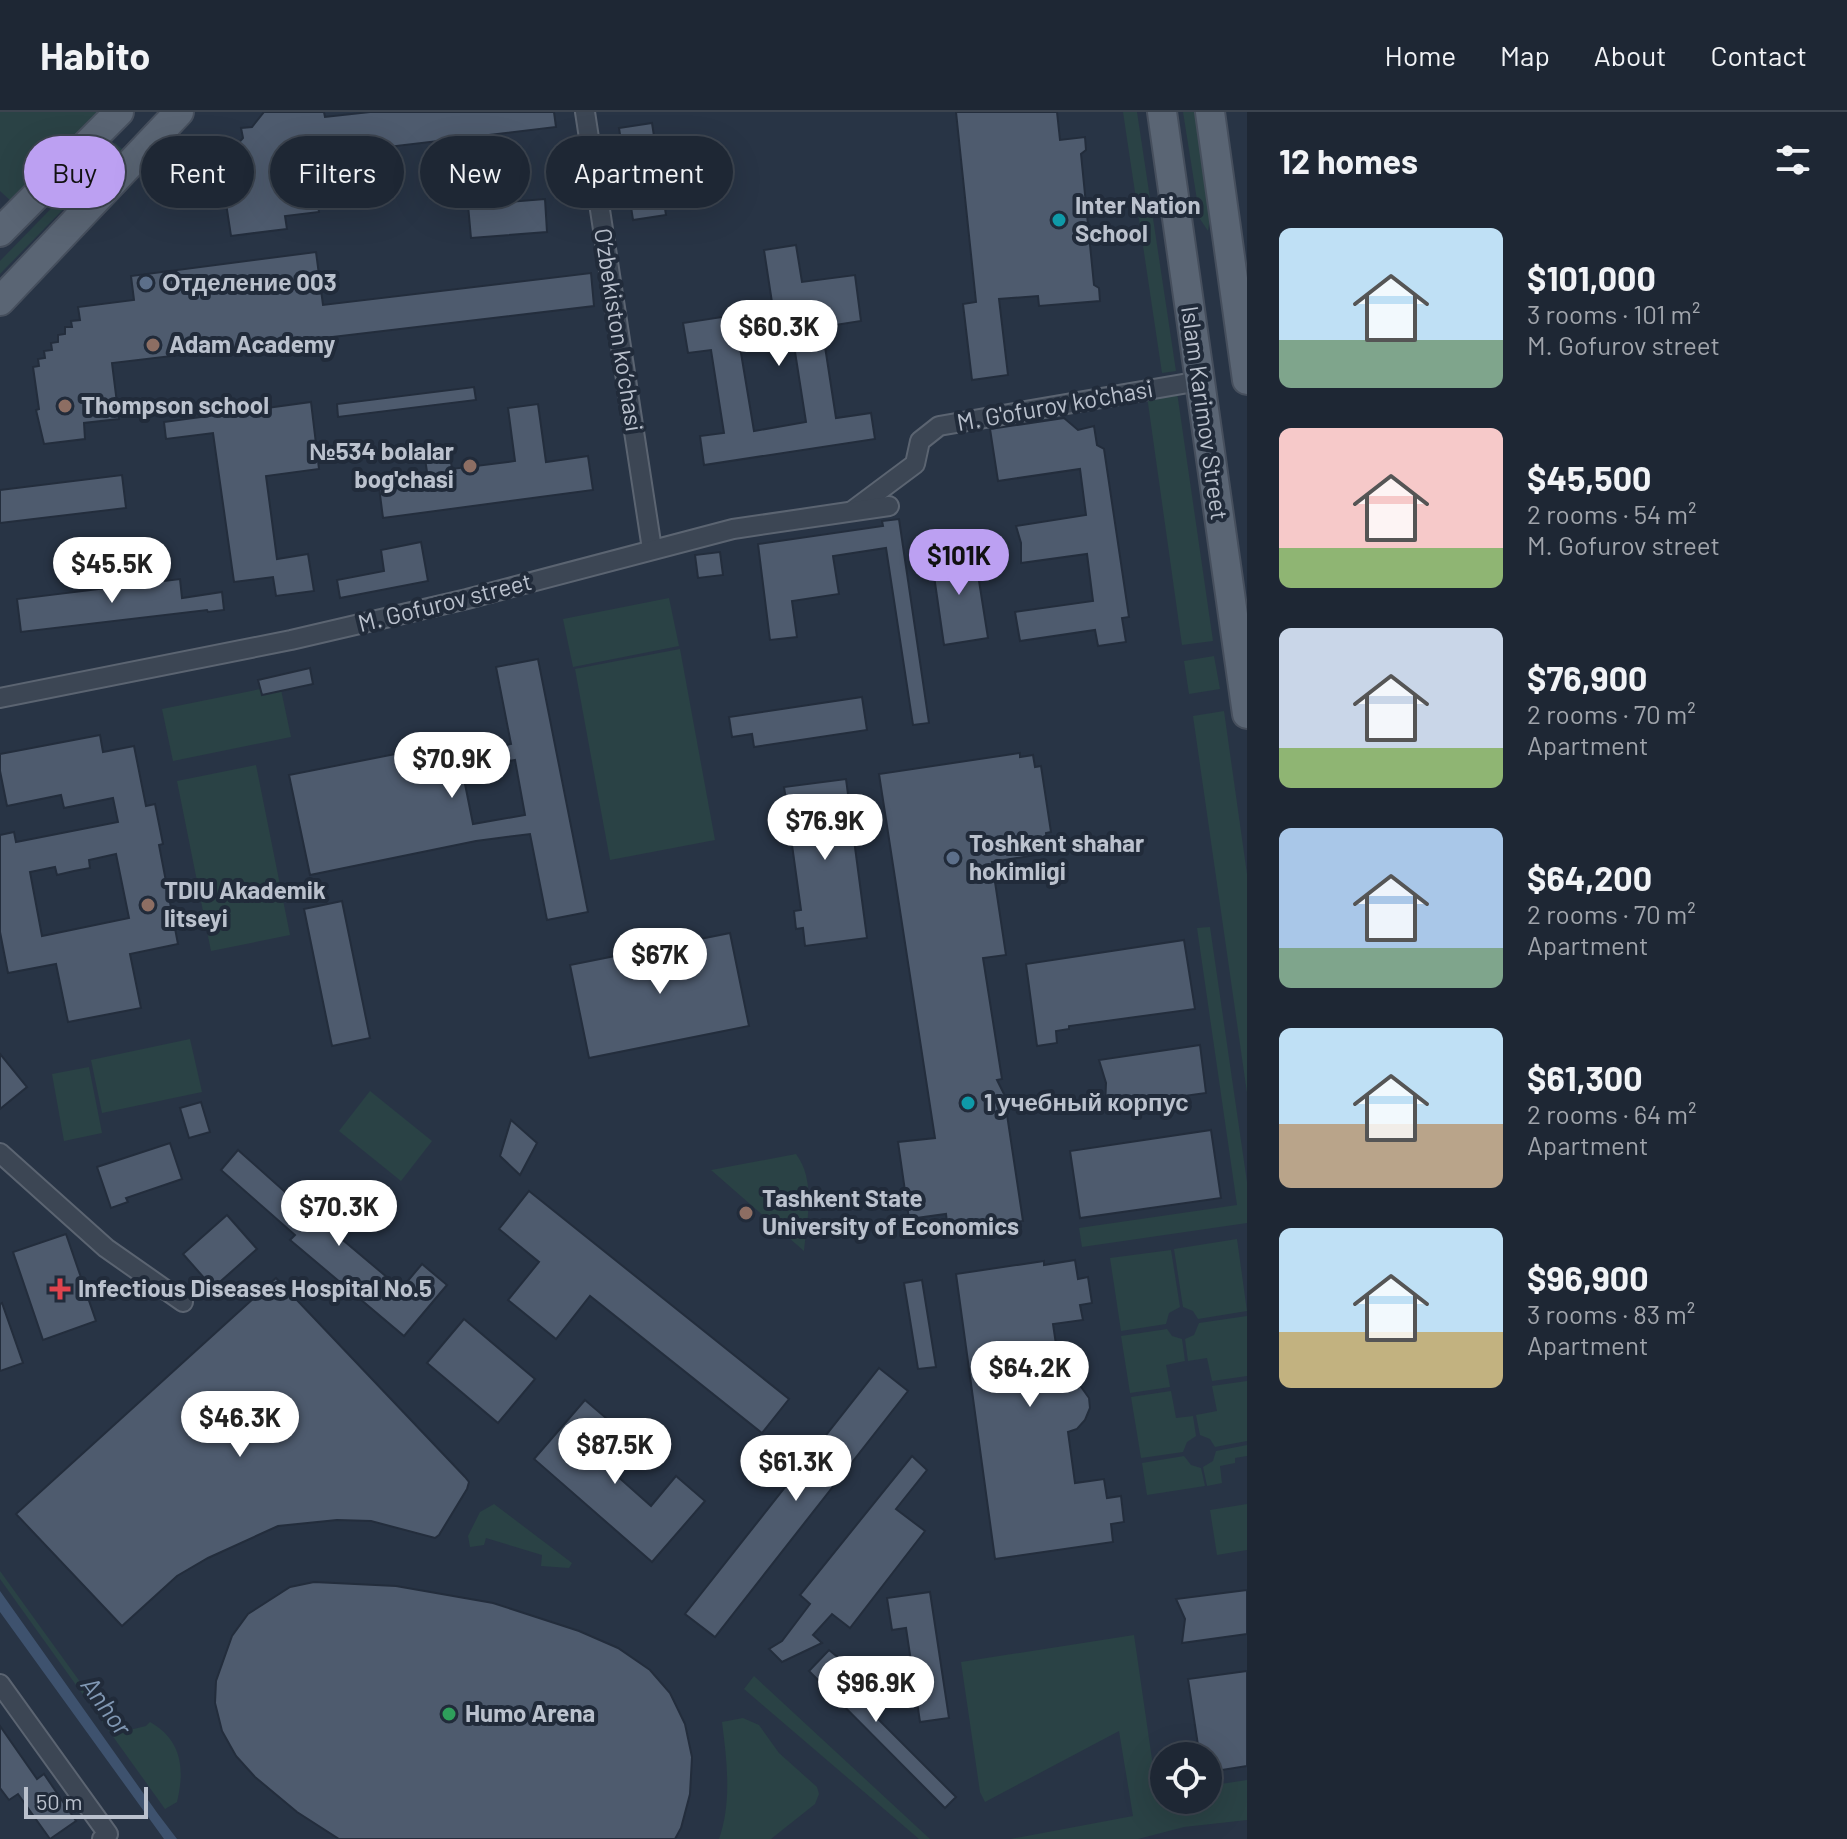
<!DOCTYPE html>
<html lang="en">
<head>
<meta charset="utf-8">
<style>
	:root { --surface:#1e2734; --page:#262f3c; --text:#f1f3f6; --muted:#a1a5ac; --line:#3c444f; --accent:#bca0f2 }
	body { margin:0; font-family:Barlow,sans-serif; background:var(--page); color:var(--text); height:100vh; display:flex; flex-direction:column; font-size:30px; white-space:nowrap }
	* { box-sizing:border-box; margin:0 }
	p { font-size:26px; color:var(--muted) }
	.icon { flex:none; width:44px; height:44px; fill:none; stroke:currentColor; stroke-width:2; stroke-linecap:round; stroke-linejoin:round }
	.map { position:relative; flex:1; overflow:hidden }
	.details { display:flex; flex-direction:column; background:var(--surface); width:600px }
	.details>* { flex:none }
	.top-card { position:absolute; left:24px; top:24px; width:760px; height:72px; display:flex; gap:16px }
	.buttons { position:absolute; left:1150px; top:1630px; display:grid; gap:16px }
	.buttons a { display:grid; place-items:center; width:72px; height:72px; border-radius:50%; background:var(--surface); box-shadow:0 8px 32px #0002,0 0 0 2px var(--line); font-size:40px }
	.scale { position:absolute; left:24px; bottom:20px; width:124px; box-sizing:border-box; padding-left:8px; border:4px solid #bac1cd; border-top:0; font-size:22px; line-height:28px; white-space:nowrap; color:#bac1cd; -webkit-text-stroke:6px #212b3a; paint-order:stroke }
	.price { position:absolute; translate:-50% -68px; padding:0 18px; border-radius:28px; background:#fff; color:#222; font-size:26px; line-height:52px; filter:drop-shadow(0 2px 4px #0008) }
	.price::after { content:''; position:absolute; left:50%; top:48px; width:24px; height:18px; margin-left:-12px; background:inherit; clip-path:polygon(0 0,100% 0,50% 100%) }
	.price.current { background:var(--accent); color:#111 }
	ul { padding:0; list-style:none }
	li { display:flex; align-items:center; gap:24px; height:200px; padding:0 32px }
	li span { display:grid; place-items:center; flex:none; width:224px; height:160px; border-radius:12px; color:#555 }
	li>.icon { margin-inline-start:auto }
	span .icon { width:96px; height:96px; fill:#fffc; stroke-width:1 }
	li b { font-size:34px }
	h2 { display:flex; justify-content:space-between; align-items:center; height:96px; padding:0 32px; font-size:34px }
	.pill { padding:0 28px; border-radius:36px; background:var(--surface); box-shadow:0 8px 32px #0002,0 0 0 2px var(--line); font-size:28px; line-height:72px }
	.pill.current { background:var(--accent); color:#111 }
	header { display:flex; align-items:center; gap:48px; box-sizing:border-box; height:112px; padding:0 40px; background:var(--surface); border-bottom:2px solid var(--line) }
	header strong { font-size:38px }
	nav { display:flex; gap:44px; margin-inline-start:auto; font-size:28px }
	main { display:flex; flex:1; min-height:0 }
	.map>svg:first-child { display:block }
</style>
</head>
<body>
<header>
<strong>Habito</strong>
<nav><a>Home</a><a>Map</a><a>About</a><a>Contact</a></nav>
</header>
<main>
<div class="map">
<svg width="1247" height="1727" viewBox="0 0 1247 1727">
	<rect width="100%" height="100%" fill="#283445"/>
	<g fill="#2a4245">
		<path d="M 0,0 L 100,0 L 12,90 L 0,79 Z"/>
		<path d="M 1123,0 L 1137,0 L 1176,259 L 1162,261 Z"/>
		<path d="M 1183,0 L 1195,0 L 1210,106 L 1208,119 L 1200,107 Z"/>
		<path d="M 115,31 L 122,37 L 0,162 L 0,149 Z"/>
		<path d="M 1177,280 L 1213,529 L 1182,533 L 1147,284 Z"/>
		<path d="M 669,486 L 679,534 L 573,555 L 563,507 Z"/>
		<path d="M 680,537 L 715,728 L 610,748 L 575,557 Z"/>
		<path d="M 1214,544 L 1220,577 L 1189,582 L 1184,549 Z"/>
		<path d="M 280,573 L 291,625 L 173,649 L 162,597 Z"/>
		<path d="M 1224,599 L 1247,762 L 1247,981 L 1193,604 Z"/>
		<path d="M 256,653 L 290,823 L 211,839 L 177,669 Z"/>
		<path d="M 1210,815 L 1247,1070 L 1247,1111 L 1082,1135 L 1079,1116 L 1237,1093 L 1197,816 Z"/>
		<path d="M 190,927 L 202,980 L 102,1001 L 91,948 Z"/>
		<path d="M 89,955 L 102,1021 L 64,1029 L 52,962 Z"/>
		<path d="M 370,979 L 432,1029 L 401,1069 L 339,1019 Z"/>
		<path d="M 796,1042 C 816,1068 807,1108 804,1139 L 711,1058 Z"/>
		<path d="M 1237,1127 L 1247,1199 L 1198,1207 L 1193,1199 L 1183,1195 L 1174,1137 Z"/>
		<path d="M 1171,1138 L 1180,1195 L 1169,1201 L 1166,1212 L 1121,1219 L 1110,1146 Z"/>
		<path d="M 1247,1204 L 1247,1264 L 1212,1269 L 1207,1246 L 1188,1249 L 1185,1227 L 1194,1223 L 1199,1211 Z"/>
		<path d="M 1167,1217 L 1172,1224 L 1182,1227 L 1185,1249 L 1166,1253 L 1170,1275 L 1130,1281 L 1121,1224 Z"/>
		<path d="M 1247,1269 L 1247,1329 L 1215,1335 L 1210,1327 L 1200,1323 L 1196,1303 L 1217,1299 L 1212,1274 Z"/>
		<path d="M 1171,1279 L 1176,1306 L 1193,1304 L 1196,1324 L 1187,1330 L 1183,1340 L 1141,1346 L 1131,1285 Z"/>
		<path d="M 1247,1333 L 1247,1344 L 1235,1346 L 1235,1351 L 1220,1354 L 1222,1371 L 1207,1374 L 1203,1355 L 1213,1349 L 1216,1339 Z"/>
		<path d="M 1184,1344 L 1191,1353 L 1201,1356 L 1205,1374 L 1147,1383 L 1142,1351 Z"/>
		<path d="M 494,1392 L 572,1451 L 569,1456 L 541,1454 L 542,1443 L 486,1426 L 484,1433 L 470,1435 L 468,1424 L 480,1400 Z"/>
		<path d="M 1247,1392 L 1247,1438 L 1217,1443 L 1210,1398 Z"/>
		<path d="M 0,1459 L 117,1621 L 146,1614 L 150,1610 C 182,1628 185,1657 177,1690 L 165,1697 L 0,1467 Z"/>
		<path d="M 1134,1523 L 1157,1682 L 1164,1681 L 1164,1688 L 1208,1688 L 1208,1674 L 1247,1668 L 1247,1708 L 1184,1715 L 1138,1727 L 1010,1727 L 1133,1704 L 1119,1619 L 985,1690 L 980,1680 L 961,1550 Z"/>
		<path d="M 754,1564 L 930,1727 L 919,1727 L 744,1577 Z"/>
		<path d="M 743,1606 L 759,1613 L 779,1641 L 817,1675 L 819,1682 L 815,1692 L 771,1727 L 719,1727 C 732,1690 727,1649 722,1610 Z"/>
	</g>
	<path fill="#3e526e" d="M 0,1479 L 158,1702 L 177,1727 L 164,1727 L 0,1500 Z"/>
	<g fill="#4e5b6e" stroke="#232d3c" stroke-width="2" fill-rule="evenodd">
		<path d="M 264,0 L 324,0 L 325,5 L 370,0 L 554,0 L 556,15 L 311,44 L 319,100 L 285,104 L 287,117 L 231,124 L 220,52 L 243,26 L 241,16 L 252,15 Z"/>
		<path d="M 956,0 L 1057,0 L 1060,28 L 1085,25 L 1086,38 L 1081,42 L 1094,173 L 1099,176 L 1100,189 L 1039,194 L 1038,184 L 999,187 L 1008,263 L 972,268 L 963,192 L 976,190 Z"/>
		<path d="M 652,11 L 666,103 L 633,108 L 619,16 Z"/>
		<path d="M 545,87 L 547,120 L 471,126 L 468,93 Z"/>
		<path d="M 796,133 L 802,170 L 855,163 L 861,209 L 822,215 L 836,306 L 871,301 L 875,327 L 704,353 L 700,324 L 724,321 L 711,238 L 688,241 L 683,211 L 773,197 L 764,138 ZM 793,227 L 806,310 L 754,319 L 740,235 Z"/>
		<path d="M 316,140 L 323,193 L 591,161 L 594,194 L 112,251 L 119,307 L 84,311 L 85,327 L 44,332 L 36,298 L 39,297 L 33,255 L 39,254 L 38,247 L 45,246 L 44,239 L 52,238 L 51,231 L 58,230 L 58,223 L 65,222 L 65,215 L 72,215 L 71,209 L 80,208 L 78,195 L 134,188 L 131,164 Z"/>
		<path d="M 474,275 L 476,288 L 338,305 L 337,292 Z"/>
		<path d="M 311,290 L 319,357 L 266,364 L 277,447 L 308,442 L 314,479 L 276,484 L 273,465 L 234,470 L 213,321 L 166,327 L 164,310 Z"/>
		<path d="M 538,292 L 546,350 L 588,344 L 593,378 L 383,406 L 378,367 L 427,360 L 424,340 L 449,336 L 452,357 L 515,349 L 508,296 Z"/>
		<path d="M 1064,306 L 1078,318 L 1094,314 L 1097,333 L 1104,337 L 1129,505 L 1122,506 L 1126,530 L 1098,534 L 1095,518 L 1020,529 L 1015,500 L 1093,489 L 1087,442 L 1021,451 L 1021,431 L 1016,414 L 1086,403 L 1080,357 L 998,369 L 990,317 Z"/>
		<path d="M 122,363 L 126,396 L 0,411 L 0,378 Z"/>
		<path d="M 899,407 L 929,611 L 913,613 L 886,436 L 833,444 L 839,482 L 792,489 L 797,525 L 770,528 L 758,432 L 883,414 L 882,409 Z"/>
		<path d="M 421,430 L 428,469 L 340,486 L 337,468 L 384,459 L 381,438 Z"/>
		<path d="M 974,437 L 988,526 L 944,533 L 931,443 Z"/>
		<path d="M 720,440 L 723,463 L 698,466 L 695,443 Z"/>
		<path d="M 180,467 L 182,486 L 222,480 L 224,498 L 208,500 L 207,498 L 21,520 L 17,487 Z"/>
		<path d="M 538,547 L 588,800 L 547,808 L 530,722 L 476,729 L 310,763 L 289,663 L 456,630 L 459,642 L 511,632 L 496,555 ZM 515,648 L 525,703 L 473,712 L 462,657 Z"/>
		<path d="M 310,556 L 313,572 L 262,583 L 258,568 Z"/>
		<path d="M 862,585 L 867,618 L 754,635 L 752,622 L 732,625 L 729,605 Z"/>
		<path d="M 100,623 L 103,640 L 134,634 L 146,694 L 155,692 L 163,732 L 159,733 L 178,832 L 130,842 L 141,896 L 68,910 L 56,852 L 8,861 L 0,820 L 0,723 L 14,720 L 16,730 L 118,710 L 113,686 L 64,696 L 61,683 L 7,694 L 0,659 L 0,642 ZM 116,742 L 129,806 L 42,824 L 30,760 L 55,755 L 57,763 L 74,759 L 90,756 L 89,748 Z"/>
		<path d="M 1020,641 L 1020,645 L 1033,643 L 1035,655 L 1041,654 L 1051,720 L 1046,721 L 1047,733 L 1035,735 L 1036,743 L 992,750 L 1006,843 L 983,846 L 1002,967 L 997,968 L 1007,988 L 1006,996 L 1023,1109 L 948,1119 L 946,1102 L 909,1107 L 898,1030 L 935,1026 L 879,662 Z"/>
		<path d="M 846,667 L 867,826 L 805,834 L 803,816 L 796,817 L 794,799 L 801,798 L 789,711 L 779,712 L 777,695 L 787,694 L 784,675 Z"/>
		<path d="M 342,789 L 370,926 L 332,934 L 304,797 Z"/>
		<path d="M 730,821 L 749,914 L 589,946 L 570,853 Z"/>
		<path d="M 1184,828 L 1195,897 L 1069,914 L 1069,917 L 1056,919 L 1057,931 L 1037,934 L 1026,852 Z"/>
		<path d="M 1200,933 L 1206,981 L 1105,995 L 1106,971 L 1099,948 Z"/>
		<path d="M 0,942 L 27,975 L 0,997 Z"/>
		<path d="M 201,990 L 210,1020 L 189,1026 L 180,996 Z"/>
		<path d="M 511,1008 L 537,1031 L 520,1063 L 500,1044 Z"/>
		<path d="M 1211,1018 L 1221,1086 L 1080,1106 L 1070,1039 Z"/>
		<path d="M 170,1031 L 182,1067 L 126,1086 L 128,1090 L 111,1096 L 97,1055 Z"/>
		<path d="M 238,1038 L 311,1103 L 334,1076 L 358,1097 L 337,1123 L 401,1177 L 422,1152 L 447,1173 L 404,1224 L 290,1128 L 295,1123 L 221,1058 Z"/>
		<path d="M 529,1079 L 789,1287 L 762,1321 L 590,1184 L 556,1227 L 508,1188 L 539,1150 L 499,1117 Z"/>
		<path d="M 227,1103 L 257,1137 L 213,1176 L 183,1142 Z"/>
		<path d="M 66,1122 L 96,1209 L 43,1228 L 13,1140 Z"/>
		<path d="M 1075,1148 L 1078,1167 L 1088,1165 L 1092,1191 L 1080,1193 L 1083,1208 L 1053,1212 L 1061,1266 L 1079,1272 L 1089,1286 L 1090,1296 L 1085,1308 L 1077,1317 L 1068,1320 L 1075,1371 L 1104,1367 L 1107,1386 L 1121,1384 L 1124,1410 L 1111,1412 L 1113,1430 L 995,1447 L 956,1162 L 1044,1149 L 1044,1153 Z"/>
		<path d="M 276,1166 L 465,1365 L 469,1370 L 467,1377 L 439,1423 L 435,1426 L 371,1409 L 337,1408 L 278,1414 L 208,1446 L 177,1464 L 122,1514 L 16,1402 Z"/>
		<path d="M 922,1168 L 936,1255 L 918,1257 L 904,1171 Z"/>
		<path d="M 2,1191 L 23,1251 L 0,1259 L 0,1192 Z"/>
		<path d="M 464,1207 L 535,1267 L 498,1311 L 427,1251 Z"/>
		<path d="M 879,1256 L 908,1279 L 715,1525 L 685,1502 Z"/>
		<path d="M 585,1288 L 613,1312 L 589,1339 L 651,1394 L 676,1364 L 705,1389 L 652,1450 L 534,1347 Z"/>
		<path d="M 912,1344 L 927,1358 L 896,1397 L 925,1419 L 850,1516 L 832,1502 L 813,1523 L 822,1531 L 782,1550 L 769,1537 L 782,1529 L 810,1492 L 800,1483 Z"/>
		<path d="M 314,1470 L 396,1474 L 493,1491 L 579,1519 L 618,1536 L 650,1558 L 670,1581 L 685,1612 L 692,1645 L 690,1682 L 681,1716 L 675,1727 L 339,1727 L 297,1700 L 255,1665 L 236,1644 L 222,1619 L 215,1591 L 216,1569 L 232,1524 L 248,1502 L 290,1475 Z"/>
		<path d="M 1247,1478 L 1247,1522 L 1182,1531 L 1185,1507 L 1176,1487 Z"/>
		<path d="M 930,1480 L 949,1606 L 920,1610 L 906,1516 L 892,1518 L 887,1486 Z"/>
		<path d="M 829,1538 L 840,1547 L 835,1552 L 879,1596 L 873,1602 L 956,1685 L 945,1696 L 809,1559 Z"/>
		<path d="M 1247,1559 L 1247,1654 L 1222,1658 L 1208,1647 L 1208,1644 L 1199,1640 L 1188,1567 Z"/>
		<path d="M 0,1614 L 37,1667 L 44,1662 L 76,1709 L 50,1727 L 18,1682 L 9,1688 L 0,1676 Z"/>
	</g>
	<g fill="none" stroke-linecap="round" stroke-linejoin="round">
		<defs>
			<g id="street">
				<path d="M 585,0 L 652,437"/>
				<path d="M 852,399 L 915,352 L 920,329 L 939,314 L 1200,269"/>
				<path d="M 0,586 L 291,528 L 467,487 L 733,417 L 889,394"/>
				<path d="M 0,1041 L 106,1136 L 183,1190"/>
				<path d="M 0,1572 L 108,1722 L 102,1727"/>
			</g>
			<g id="primary">
				<path d="M 1162,0 L 1247,602"/>
				<path d="M 1210,0 L 1247,268"/>
				<path d="M 0,120 L 119,0"/>
				<path d="M 0,189 L 179,0"/>
			</g>
		</defs>
		<use href="#street" stroke="#5b6471" stroke-width="22"/>
		<use href="#primary" stroke="#464f5d" stroke-width="32"/>
		<use href="#street" stroke="#3c4654" stroke-width="18"/>
		<use href="#primary" stroke="#5a6574" stroke-width="28"/>
	</g>
	<g fill="#0f9aa8" stroke="#212b3a" stroke-width="3">
		<circle cx="1059" cy="108" r="8"/>
		<circle cx="968" cy="991" r="8"/>
	</g>
	<g fill="#5c6f8a" stroke="#212b3a" stroke-width="3">
		<circle cx="146" cy="171" r="8"/>
		<circle cx="953" cy="746" r="8"/>
	</g>
	<g fill="#8d6e63" stroke="#212b3a" stroke-width="3">
		<circle cx="153" cy="233" r="8"/>
		<circle cx="65" cy="294" r="8"/>
		<circle cx="470" cy="354" r="8"/>
		<circle cx="148" cy="793" r="8"/>
		<circle cx="746" cy="1101" r="8"/>
	</g>
	<path fill="#e0444e" stroke="#212b3a" stroke-width="3" d="M56 1165h8v8h8v8h-8v8h-8v-8h-8v-8h8z"/>
	<circle fill="#2e9e5b" stroke="#212b3a" stroke-width="3" cx="449" cy="1602" r="8"/>
	<g text-anchor="middle" stroke-width="8" stroke-linejoin="round" paint-order="stroke">
		<g font-size="24" font-weight="bold" fill="#bac1cd" stroke="#212b3a" text-anchor="start">
			<text x="1075" y="102">Inter Nation<tspan x="1075" dy="28">School</tspan></text>
			<text x="162" y="179">Отделение 003</text>
			<text x="169" y="241">Adam Academy</text>
			<text x="81" y="302">Thompson school</text>
			<text x="454" y="348" text-anchor="end">№534 bolalar<tspan x="454" dy="28">bog'chasi</tspan></text>
			<text x="969" y="740">Toshkent shahar<tspan x="969" dy="28">hokimligi</tspan></text>
			<text x="164" y="787">TDIU Akademik<tspan x="164" dy="28">litseyi</tspan></text>
			<text x="984" y="999">1 учебный корпус</text>
			<text x="762" y="1095">Tashkent State<tspan x="762" dy="28">University of Economics</tspan></text>
			<text x="78" y="1185">Infectious Diseases Hospital No.5</text>
			<text x="465" y="1610">Humo Arena</text>
		</g>
		<g font-size="24" fill="#bac1cd" stroke="#212b3a">
			<text transform="translate(618 218) rotate(81)" y="8">O‘zbekiston ko‘chasi</text>
			<text transform="translate(1055 294) rotate(-10)" y="8">M. G'ofurov ko'chasi</text>
			<text transform="translate(1204 301) rotate(82)" y="8">Islam Karimov Street</text>
			<text transform="translate(445 491) rotate(-14)" y="8">M. Gofurov street</text>
		</g>
		<g font-size="26" font-style="italic" fill="#8198b4" stroke="#212b3a">
			<text transform="translate(106 1594) rotate(54)" y="9">Anhor</text>
		</g>
	</g>
</svg>
<div class="buttons">
<a><svg class="icon" aria-label="locate" viewBox="0 0 24 24"><circle cx="12" cy="12" r="6"/><path d="M12 2v4M12 18v4M2 12h4M18 12h4"/></svg></a>
</div>
<div class="scale">50 m</div>
<b class="price" style="left:779px;top:256px">$60.3K</b>
<b class="price current" style="left:959px;top:485px">$101K</b>
<b class="price" style="left:112px;top:493px">$45.5K</b>
<b class="price" style="left:452px;top:688px">$70.9K</b>
<b class="price" style="left:825px;top:750px">$76.9K</b>
<b class="price" style="left:660px;top:884px">$67K</b>
<b class="price" style="left:339px;top:1136px">$70.3K</b>
<b class="price" style="left:1030px;top:1297px">$64.2K</b>
<b class="price" style="left:240px;top:1347px">$46.3K</b>
<b class="price" style="left:615px;top:1374px">$87.5K</b>
<b class="price" style="left:796px;top:1391px">$61.3K</b>
<b class="price" style="left:876px;top:1612px">$96.9K</b>
<div class="top-card">
<a class="pill current">Buy</a>
<a class="pill">Rent</a>
<a class="pill">Filters</a>
<a class="pill">New</a>
<a class="pill">Apartment</a>
</div>
</div>
<section class="details">
<h2>12 homes<svg class="icon" aria-label="filters" viewBox="0 0 24 24"><path d="M4 7h16M4 17h16"/><circle cx="9" cy="7" r="2"/><circle cx="15" cy="17" r="2"/></svg></h2>
<ul>
<li><span style="background:linear-gradient(#bfe0f5 70%,#7fa58c 0)"><svg class="icon" aria-label="home" viewBox="0 0 24 24"><path d="M3 11l9-7 9 7M6 9v11h12V9"/></svg></span><div><b>$101,000</b><p>3 rooms · 101 m²</p><p>M. Gofurov street</p></div></li>
<li><span style="background:linear-gradient(#f6c9c9 75%,#8fb573 0)"><svg class="icon" aria-label="home" viewBox="0 0 24 24"><path d="M3 11l9-7 9 7M6 9v11h12V9"/></svg></span><div><b>$45,500</b><p>2 rooms · 54 m²</p><p>M. Gofurov street</p></div></li>
<li><span style="background:linear-gradient(#c9d6e8 75%,#8fb573 0)"><svg class="icon" aria-label="home" viewBox="0 0 24 24"><path d="M3 11l9-7 9 7M6 9v11h12V9"/></svg></span><div><b>$76,900</b><p>2 rooms · 70 m²</p><p>Apartment</p></div></li>
<li><span style="background:linear-gradient(#a9c7e8 75%,#7fa58c 0)"><svg class="icon" aria-label="home" viewBox="0 0 24 24"><path d="M3 11l9-7 9 7M6 9v11h12V9"/></svg></span><div><b>$64,200</b><p>2 rooms · 70 m²</p><p>Apartment</p></div></li>
<li><span style="background:linear-gradient(#bfe0f5 60%,#b9a48a 0)"><svg class="icon" aria-label="home" viewBox="0 0 24 24"><path d="M3 11l9-7 9 7M6 9v11h12V9"/></svg></span><div><b>$61,300</b><p>2 rooms · 64 m²</p><p>Apartment</p></div></li>
<li><span style="background:linear-gradient(#bfe0f5 65%,#c2b280 0)"><svg class="icon" aria-label="home" viewBox="0 0 24 24"><path d="M3 11l9-7 9 7M6 9v11h12V9"/></svg></span><div><b>$96,900</b><p>3 rooms · 83 m²</p><p>Apartment</p></div></li>
</ul>
</section>
</main>
</body>
</html>
